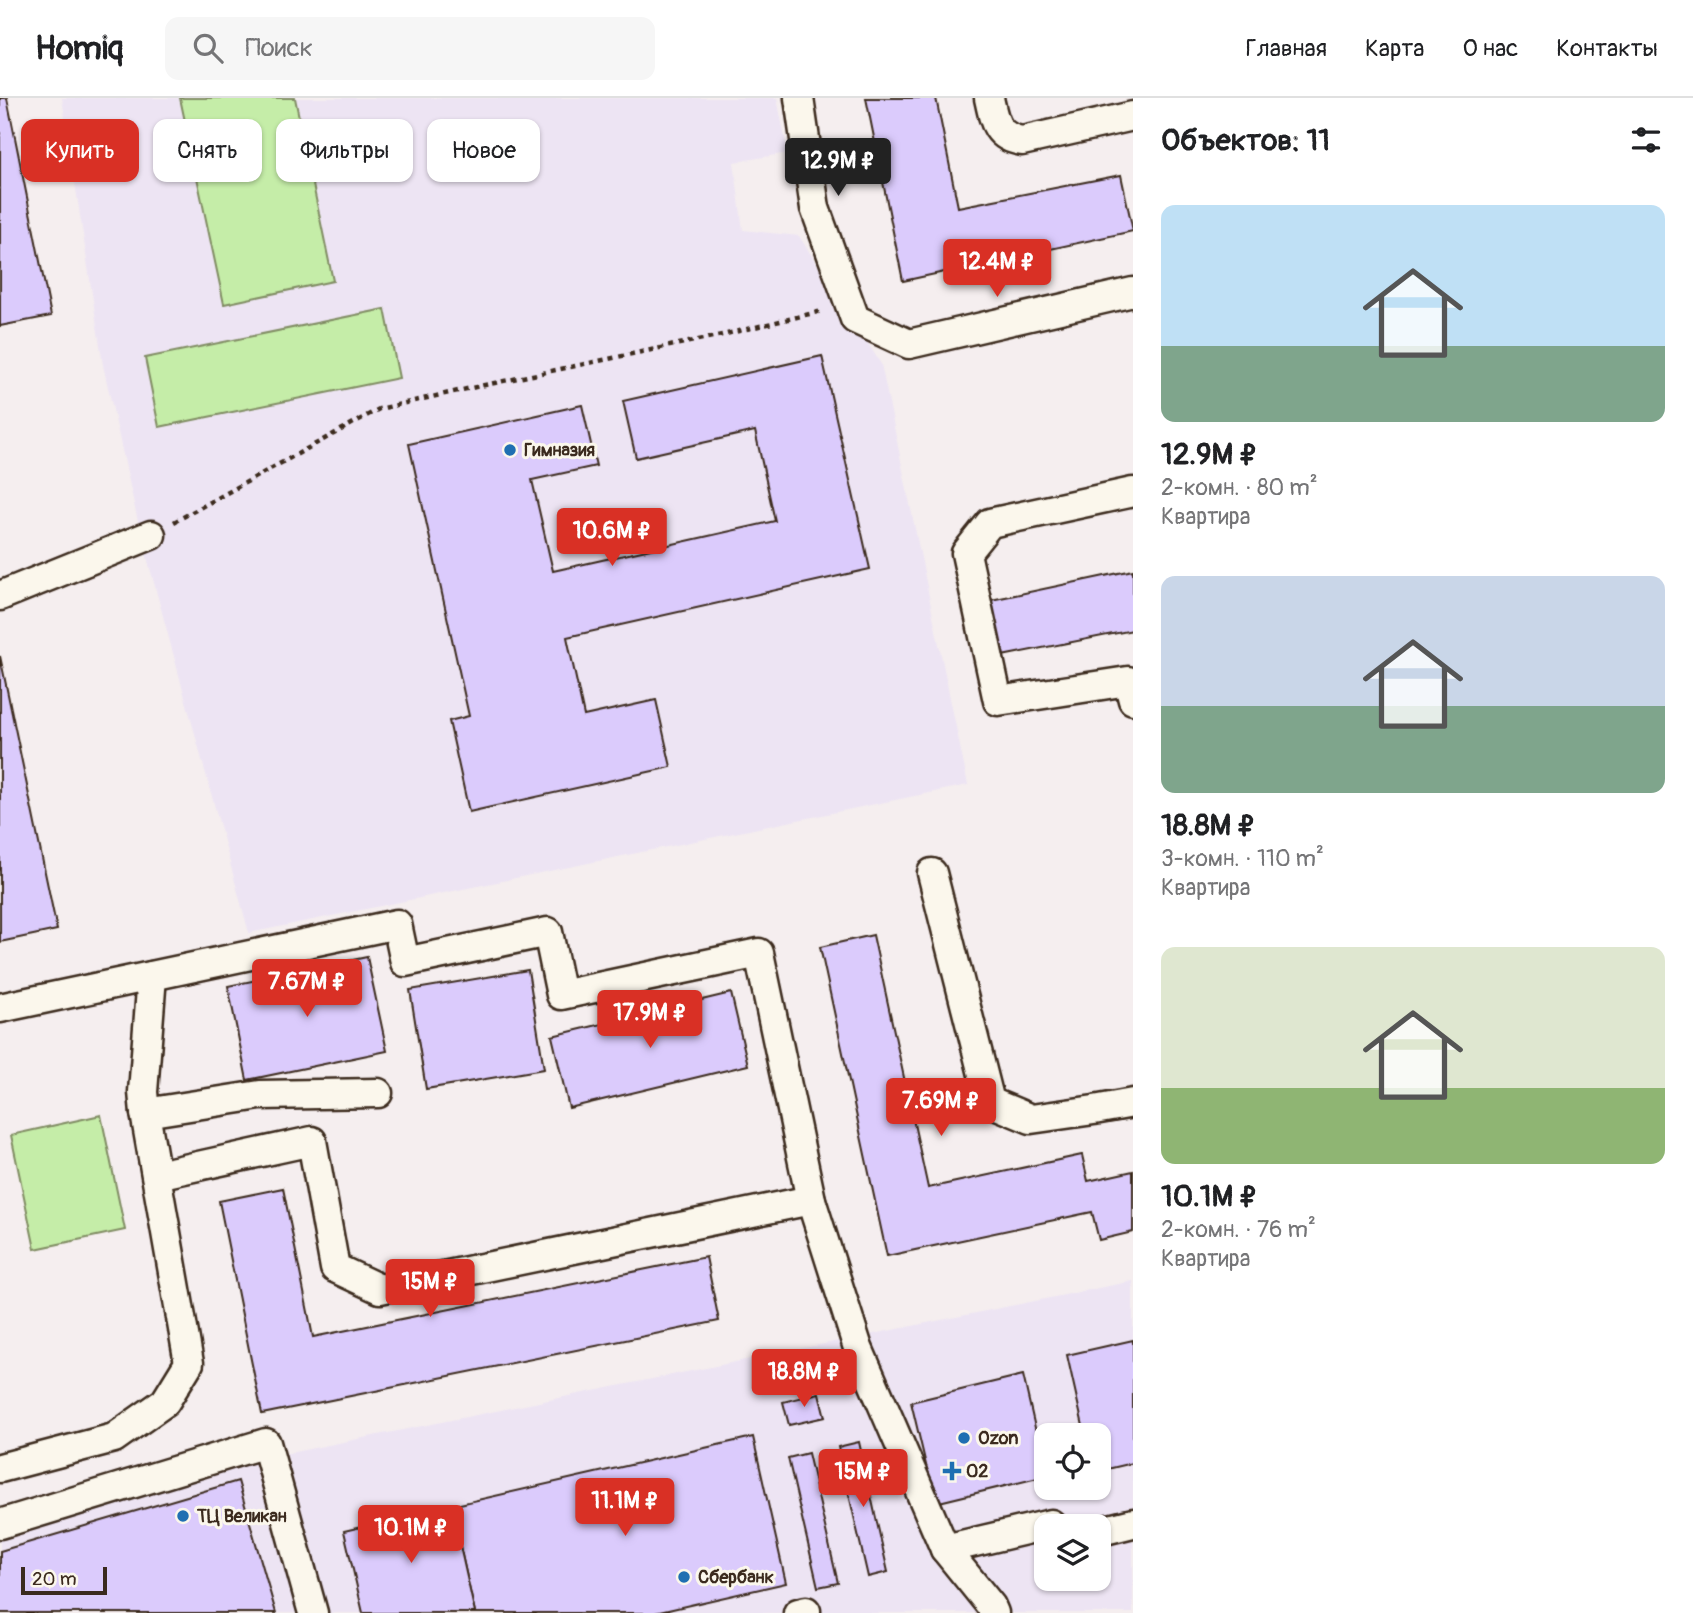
<!DOCTYPE html>
<html lang="ru">
<head>
<meta charset="utf-8">
<style>
	:root { --surface:#fff; --page:#f6f6f6; --text:#202124; --muted:#757577; --line:#e0e0e0; --accent:#d93025 }
	body { margin:0; font-family:Pangolin,sans-serif; background:var(--page); color:var(--text); height:100vh; display:flex; flex-direction:column; font-size:26px; white-space:nowrap }
	* { box-sizing:border-box; margin:0 }
	p { font-size:23px; color:var(--muted) }
	.icon { flex:none; width:38px; height:38px; fill:none; stroke:currentColor; stroke-width:2; stroke-linecap:round; stroke-linejoin:round }
	.map { position:relative; flex:1; overflow:hidden }
	.panel { display:flex; flex-direction:column; background:var(--surface); width:560px }
	.panel>* { flex:none }
	.top-card { position:absolute; left:21px; top:21px; width:665px; height:63px; display:flex; gap:14px }
	.fabs { position:absolute; left:1034px; top:1325px; display:grid; gap:14px }
	.fabs a { display:grid; place-items:center; width:77px; height:77px; border-radius:14px; background:var(--surface); box-shadow:0 2px 5px #0004; font-size:35px }
	.scale { position:absolute; left:21px; bottom:18px; width:86px; box-sizing:border-box; padding-left:7px; border:4px solid #3b2a1e; border-top:0; font-size:19px; line-height:24px; white-space:nowrap; color:#3b2a1e; -webkit-text-stroke:5px #fbf7ec; paint-order:stroke }
	.price { position:absolute; translate:-50% -60px; padding:0 16px; border-radius:7px; background:var(--accent); color:#fff; font-size:23px; line-height:46px; filter:drop-shadow(0 2px 4px #0008) }
	.price::after { content:''; position:absolute; left:50%; top:42px; width:21px; height:16px; margin-left:-10px; background:inherit; clip-path:polygon(0 0,100% 0,50% 100%) }
	.price.on { background:#222; color:#fff }
	ul { padding:0; list-style:none }
	li { display:grid; align-content:center; gap:14px; height:371px; padding:0 28px }
	li span { display:grid; place-items:center; height:217px; border-radius:14px; color:#555 }
	li>.icon { margin-inline-start:auto }
	span .icon { width:126px; height:126px; fill:#fffc; stroke-width:1 }
	li b { font-size:30px }
	h2 { display:flex; justify-content:space-between; align-items:center; height:84px; padding:0 28px; font-size:30px }
	.chip { padding:0 24px; border-radius:14px; background:var(--surface); box-shadow:0 2px 5px #0004; font-size:24px; line-height:63px }
	.chip.on { background:var(--accent); color:#fff }
	header { display:flex; align-items:center; gap:42px; box-sizing:border-box; height:98px; padding:0 35px; background:var(--surface); border-bottom:2px solid var(--line) }
	header strong { font-size:33px }
	nav { display:flex; gap:38px; margin-inline-start:auto; font-size:24px }
	.search { width:490px; height:63px; background:var(--page); display:flex; align-items:center; gap:18px; box-sizing:border-box; padding:0 24px; border-radius:14px; color:var(--muted); font-size:26px }
	main { display:flex; flex:1; min-height:0 }
	.map>svg:first-child { display:block }
</style>
</head>
<body>
<header>
<strong>Homiq</strong>
<div class="search"><svg class="icon" aria-label="search" viewBox="0 0 24 24"><circle cx="10" cy="10" r="6"/><path d="M15 15l6 6"/></svg>Поиск</div>
<nav><a>Главная</a><a>Карта</a><a>О нас</a><a>Контакты</a></nav>
</header>
<main>
<div class="map">
<svg width="1133" height="1515" viewBox="0 0 1133 1515">
	<rect width="100%" height="100%" fill="#f5eeef"/>
	<filter id="ink" filterUnits="userSpaceOnUse"><feTurbulence type="fractalNoise" baseFrequency=".0143" numOctaves="2"/><feDisplacementMap in="SourceGraphic" scale="14" xChannelSelector="R" yChannelSelector="G"/><feConvolveMatrix kernelMatrix="1 2 1 2 8 2 1 2 1" color-interpolation-filters="sRGB"/></filter>
	<g filter="url(#ink)">
		<g fill="#ede4f3" fill-rule="evenodd">
			<path d="M 62,0 L 777,0 L 788,55 L 734,64 L 743,132 L 799,138 L 881,266 L 968,687 L 249,835 L 141,437 L 103,267 Z"/>
			<path d="M 1133,1183 L 1133,1515 L 0,1515 L 0,1414 ZM 1046,1337 L 1099,1337 L 1099,1390 L 1046,1390 ZM 1046,1428 L 1099,1428 L 1099,1480 L 1046,1480 Z"/>
		</g>
		<g fill="#c5eda8" stroke="#808c63" stroke-width="2">
			<path d="M 180,0 L 295,0 L 333,183 L 224,206 Z"/>
			<path d="M 385,211 L 399,280 L 159,329 L 145,260 Z"/>
			<path d="M 101,1017 L 125,1132 L 35,1151 L 11,1037 Z"/>
		</g>
		<g fill="#dbcbfc" stroke="#3b2a1e" stroke-width="2">
			<path d="M 0,0 L 7,0 L 51,218 L 0,228 Z"/>
			<path d="M 866,0 L 936,0 L 958,109 L 1121,77 L 1133,133 L 903,183 Z"/>
			<path d="M 822,258 L 870,471 L 567,539 L 584,618 L 656,602 L 671,669 L 469,714 L 449,623 L 469,618 L 409,346 L 582,307 L 596,368 L 532,382 L 553,473 L 775,423 L 755,333 L 636,360 L 623,303 Z"/>
			<path d="M 1133,472 L 1133,532 L 1002,558 L 991,502 Z"/>
			<path d="M 0,558 L 57,832 L 0,844 Z"/>
			<path d="M 873,837 L 928,1090 L 1082,1057 L 1088,1083 L 1133,1073 L 1133,1134 L 1099,1142 L 1092,1114 L 887,1158 L 820,849 Z"/>
			<path d="M 367,859 L 387,953 L 247,982 L 228,888 Z"/>
			<path d="M 528,872 L 544,971 L 426,991 L 410,892 Z"/>
			<path d="M 731,895 L 748,967 L 569,1010 L 552,938 Z"/>
			<path d="M 283,1090 L 313,1239 L 706,1159 L 719,1223 L 262,1316 L 219,1103 Z"/>
			<path d="M 1133,1242 L 1133,1365 L 1099,1373 L 1099,1337 L 1085,1337 L 1067,1257 Z"/>
			<path d="M 1023,1277 L 1046,1378 L 935,1405 L 911,1304 Z"/>
			<path d="M 819,1295 L 825,1319 L 789,1327 L 783,1304 Z"/>
			<path d="M 753,1339 L 786,1485 L 655,1515 L 475,1515 L 451,1408 Z"/>
			<path d="M 859,1344 L 888,1474 L 868,1479 L 838,1349 Z"/>
			<path d="M 808,1355 L 838,1485 L 818,1489 L 788,1360 Z"/>
			<path d="M 238,1383 L 276,1515 L 0,1515 L 0,1453 Z"/>
			<path d="M 451,1408 L 475,1515 L 363,1515 L 344,1433 Z"/>
		</g>
		<g fill="none" stroke-linecap="round" stroke-linejoin="round">
			<defs>
				<g id="minor">
					<path d="M 799,0 L 815,110 L 855,221 L 909,246 L 1133,194"/>
					<path d="M 989,0 C 994,23 996,39 1022,43 L 1133,18"/>
					<path d="M 1133,394 L 990,425 L 966,455 L 998,603 L 1128,583 L 1133,602"/>
					<path d="M 0,498 L 151,437"/>
					<path d="M 932,775 L 990,1004 L 1031,1021 L 1094,1012 L 1133,1005"/>
					<path d="M 0,910 L 397,826 L 405,864 L 548,834 L 561,897 L 759,855 L 811,1102 L 858,1250 L 945,1451 L 991,1508 L 994,1515"/>
					<path d="M 145,1015 L 260,997 L 378,995"/>
					<path d="M 157,1077 L 312,1043 L 335,1170 L 380,1191 L 811,1102"/>
					<path d="M 0,1370 L 114,1340 L 165,1304 L 189,1265 L 145,1015 L 143,994 L 152,878"/>
					<path d="M 0,1426 L 266,1345 L 313,1515"/>
					<path d="M 1105,1432 L 1133,1425"/>
					<path d="M 945,1451 L 1051,1426"/>
					<path d="M 798,1515 L 806,1513"/>
				</g>
			</defs>
			<use href="#minor" stroke="#3b2a1e" stroke-width="33"/>
			<path stroke="#3b2a1e" stroke-width="4.5" stroke-dasharray="5 5" stroke-linecap="butt" d="M 174,424 L 379,311 L 480,288 L 722,237 L 822,213"/>
			<use href="#minor" stroke="#fbf7ec" stroke-width="28"/>
		</g>
	</g>
	<g fill="#1f6fb2" stroke="#fbf7ec" stroke-width="2.5">
		<circle cx="510" cy="352" r="7"/>
		<circle cx="964" cy="1340" r="7"/>
		<path d="M948.5 1362.5h7v7h7v7h-7v7h-7v-7h-7v-7h7z"/>
		<circle cx="183" cy="1418" r="7"/>
		<circle cx="684" cy="1479" r="7"/>
	</g>
	<g text-anchor="middle" stroke-width="6" stroke-linejoin="round" paint-order="stroke">
		<g font-size="18" font-weight="bold" fill="#3b2a1e" stroke="#fbf7ec" text-anchor="start">
			<text x="524" y="358">Гимназия</text>
			<text x="978" y="1346">Ozon</text>
			<text x="966" y="1379">02</text>
			<text x="197" y="1424">ТЦ Великан</text>
			<text x="698" y="1485">Сбербанк</text>
		</g>
	</g>
</svg>
<div class="fabs">
<a><svg class="icon" aria-label="locate" viewBox="0 0 24 24"><circle cx="12" cy="12" r="6"/><path d="M12 2v4M12 18v4M2 12h4M18 12h4"/></svg></a>
<a><svg class="icon" aria-label="layers" viewBox="0 0 24 24"><path d="M12 4l9 5-9 5-9-5zM3 14l9 5 9-5"/></svg></a>
</div>
<div class="scale">20 m</div>
<b class="price on" style="left:838px;top:100px">12.9M ₽</b>
<b class="price" style="left:997px;top:201px">12.4M ₽</b>
<b class="price" style="left:612px;top:470px">10.6M ₽</b>
<b class="price" style="left:307px;top:921px">7.67M ₽</b>
<b class="price" style="left:650px;top:952px">17.9M ₽</b>
<b class="price" style="left:941px;top:1040px">7.69M ₽</b>
<b class="price" style="left:430px;top:1221px">15M ₽</b>
<b class="price" style="left:804px;top:1311px">18.8M ₽</b>
<b class="price" style="left:863px;top:1411px">15M ₽</b>
<b class="price" style="left:625px;top:1440px">11.1M ₽</b>
<b class="price" style="left:411px;top:1467px">10.1M ₽</b>
<div class="top-card">
<a class="chip on">Купить</a>
<a class="chip">Снять</a>
<a class="chip">Фильтры</a>
<a class="chip">Новое</a>
</div>
</div>
<section class="panel">
<h2>Объектов: 11<svg class="icon" aria-label="filters" viewBox="0 0 24 24"><path d="M4 7h16M4 17h16"/><circle cx="9" cy="7" r="2"/><circle cx="15" cy="17" r="2"/></svg></h2>
<ul>
<li><span style="background:linear-gradient(#bfe0f5 65%,#7fa58c 0)"><svg class="icon" aria-label="home" viewBox="0 0 24 24"><path d="M3 11l9-7 9 7M6 9v11h12V9"/></svg></span><div><b>12.9M ₽</b><p>2-комн. · 80 m²</p><p>Квартира</p></div></li>
<li><span style="background:linear-gradient(#c9d6e8 60%,#7fa58c 0)"><svg class="icon" aria-label="home" viewBox="0 0 24 24"><path d="M3 11l9-7 9 7M6 9v11h12V9"/></svg></span><div><b>18.8M ₽</b><p>3-комн. · 110 m²</p><p>Квартира</p></div></li>
<li><span style="background:linear-gradient(#dfe7d0 65%,#8fb573 0)"><svg class="icon" aria-label="home" viewBox="0 0 24 24"><path d="M3 11l9-7 9 7M6 9v11h12V9"/></svg></span><div><b>10.1M ₽</b><p>2-комн. · 76 m²</p><p>Квартира</p></div></li>
</ul>
</section>
</main>
</body>
</html>
